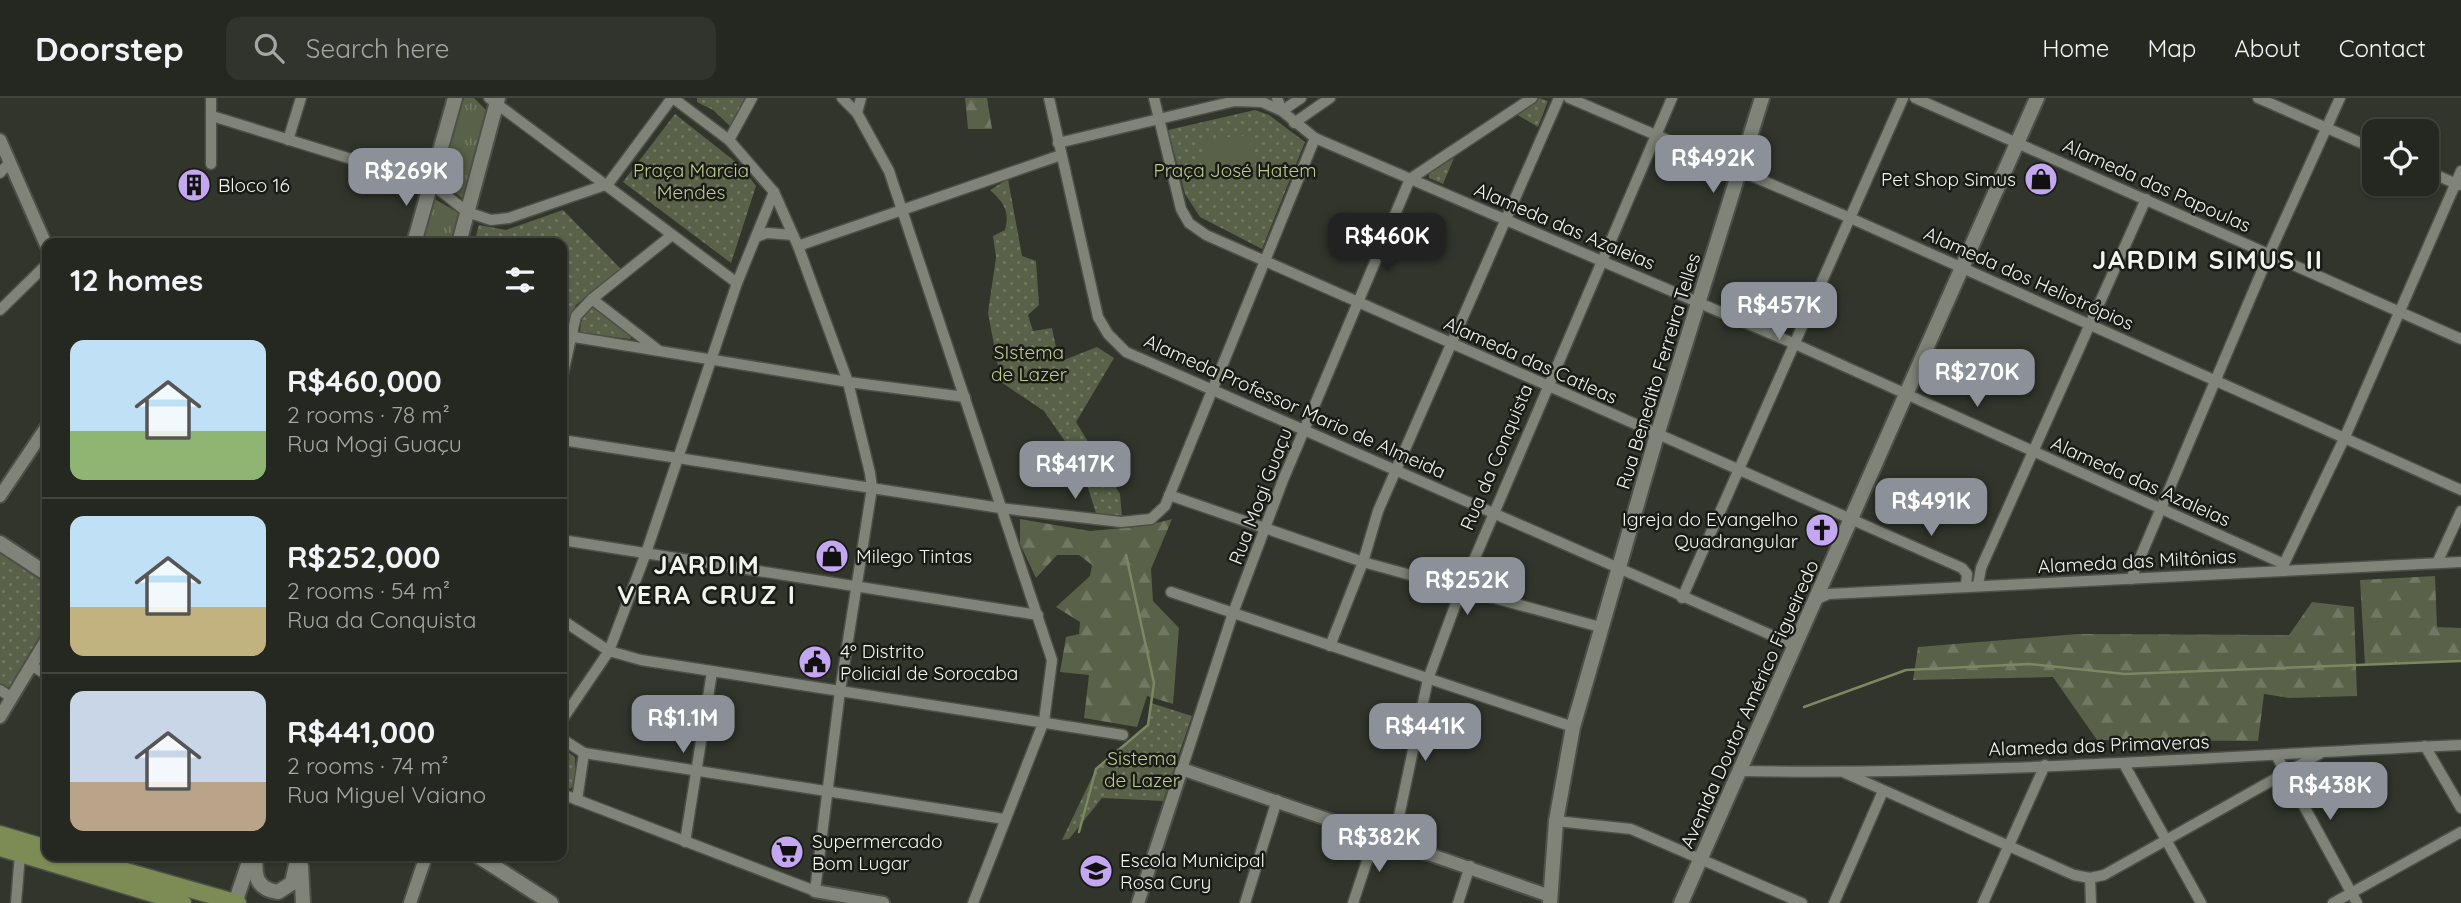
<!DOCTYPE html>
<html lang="en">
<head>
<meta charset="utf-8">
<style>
	:root { --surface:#252820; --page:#31342d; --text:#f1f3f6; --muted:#a3a6a5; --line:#42443e; --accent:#8c9099 }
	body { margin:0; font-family:Quicksand,sans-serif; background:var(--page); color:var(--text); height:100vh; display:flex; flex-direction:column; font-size:26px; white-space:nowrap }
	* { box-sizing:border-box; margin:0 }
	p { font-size:23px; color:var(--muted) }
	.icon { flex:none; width:38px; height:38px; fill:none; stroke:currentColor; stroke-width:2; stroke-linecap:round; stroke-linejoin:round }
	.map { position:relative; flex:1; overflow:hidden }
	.drawer { position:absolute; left:42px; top:140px; width:525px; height:623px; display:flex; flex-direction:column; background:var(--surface); border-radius:14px; box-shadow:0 2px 5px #0004,0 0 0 2px var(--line) }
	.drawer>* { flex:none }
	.controls { position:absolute; left:2362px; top:21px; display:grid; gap:14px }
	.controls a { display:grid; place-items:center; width:77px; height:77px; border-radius:14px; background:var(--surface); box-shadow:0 2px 5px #0004,0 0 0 2px var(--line); font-size:35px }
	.price { position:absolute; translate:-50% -60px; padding:0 16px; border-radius:14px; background:var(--accent); color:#fff; font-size:23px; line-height:46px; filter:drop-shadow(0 2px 4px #0008) }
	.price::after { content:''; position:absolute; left:50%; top:42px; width:21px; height:16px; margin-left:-10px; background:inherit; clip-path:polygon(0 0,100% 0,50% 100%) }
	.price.on { background:#222; color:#fff }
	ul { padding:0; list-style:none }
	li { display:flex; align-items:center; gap:21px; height:175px; padding:0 28px }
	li+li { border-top:2px solid var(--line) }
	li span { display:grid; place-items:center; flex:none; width:196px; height:140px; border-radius:14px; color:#555 }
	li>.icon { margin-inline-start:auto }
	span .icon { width:84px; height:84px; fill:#fffc; stroke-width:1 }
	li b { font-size:30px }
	h2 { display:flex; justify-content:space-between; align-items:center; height:84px; padding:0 28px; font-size:30px }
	header { display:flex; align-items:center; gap:42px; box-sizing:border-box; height:98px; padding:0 35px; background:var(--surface); border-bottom:2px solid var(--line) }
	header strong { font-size:33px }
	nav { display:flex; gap:38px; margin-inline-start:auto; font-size:24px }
	.search { width:490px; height:63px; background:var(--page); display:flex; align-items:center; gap:18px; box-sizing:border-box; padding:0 24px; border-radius:14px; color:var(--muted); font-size:26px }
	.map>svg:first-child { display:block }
</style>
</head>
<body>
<header>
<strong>Doorstep</strong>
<div class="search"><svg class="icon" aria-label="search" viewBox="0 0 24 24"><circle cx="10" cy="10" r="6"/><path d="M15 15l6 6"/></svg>Search here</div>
<nav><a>Home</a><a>Map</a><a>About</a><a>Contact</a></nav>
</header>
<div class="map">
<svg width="2461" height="805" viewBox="0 0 2461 805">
	<defs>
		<pattern id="grass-tufts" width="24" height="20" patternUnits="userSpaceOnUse" patternTransform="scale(1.75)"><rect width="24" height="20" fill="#596148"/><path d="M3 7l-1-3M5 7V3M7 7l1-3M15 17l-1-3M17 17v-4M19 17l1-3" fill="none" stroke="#717863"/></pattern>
		<pattern id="forest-firs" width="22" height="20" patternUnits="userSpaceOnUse" patternTransform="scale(1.75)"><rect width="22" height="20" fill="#596148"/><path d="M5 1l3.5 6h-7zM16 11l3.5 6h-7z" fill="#717863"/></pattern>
		<pattern id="park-dots" width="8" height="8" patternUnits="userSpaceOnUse" patternTransform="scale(1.75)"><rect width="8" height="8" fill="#596148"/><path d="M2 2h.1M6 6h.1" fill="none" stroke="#717863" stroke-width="1.8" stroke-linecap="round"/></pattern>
	</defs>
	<rect width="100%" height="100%" fill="#31352b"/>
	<g fill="url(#grass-tufts)">
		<path d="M 464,0 L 474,0 L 490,16 L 468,96 L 462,100 L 440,84 L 440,78 Z"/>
		<path d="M 433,100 L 459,115 L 454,145 L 418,145 Z"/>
	</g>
	<g fill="url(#forest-firs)">
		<path d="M 965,0 L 987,0 L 992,31 L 968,31 Z"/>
		<path d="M 1020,421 L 1090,433 L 1144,428 L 1172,421 L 1151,471 L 1153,503 L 1179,530 L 1173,606 L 1147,598 L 1137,629 L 1084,620 L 1089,577 L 1060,574 L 1066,539 L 1079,536 L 1080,524 L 1056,509 L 1090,478 L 1092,467 L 1079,457 L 1057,457 L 1036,480 L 1020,446 Z"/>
		<path d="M 2435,478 L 2437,529 L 2461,530 L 2461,563 L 2365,567 L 2360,482 Z"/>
		<path d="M 2312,504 L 2354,509 L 2357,598 L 2289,600 L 2264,596 L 2258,643 L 2097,642 L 2053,579 L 1913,582 L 1918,549 L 2078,536 L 2289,537 Z"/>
	</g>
	<g fill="url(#park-dots)">
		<path d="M 697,0 L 745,0 L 730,28 L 713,12 L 697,4 Z"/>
		<path d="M 1539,0 L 1548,3 L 1538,29 L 1516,16 Z"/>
		<path d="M 1255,12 L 1269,17 L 1305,44 L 1262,151 L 1200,119 L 1185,96 L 1168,32 Z"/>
		<path d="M 675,16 L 742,69 L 756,88 L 731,165 L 623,84 Z"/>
		<path d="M 1454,60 L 1443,86 L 1429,80 L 1429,75 Z"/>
		<path d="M 1008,81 L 1022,158 L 1036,163 L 1039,207 L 1028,217 L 1033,233 L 1052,230 L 1059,264 L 1097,249 L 1114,260 L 1076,324 L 1120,396 L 1122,418 L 1096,415 L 1080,365 L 1044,313 L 1001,284 L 988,215 L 996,159 L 993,138 L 1005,132 C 1010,113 1004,105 990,92 Z"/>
		<path d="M 563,112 L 621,171 L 576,207 L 567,228 L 562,227 L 562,145 L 474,145 L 479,127 L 506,132 Z"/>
		<path d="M 593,207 L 630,236 L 631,241 L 585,236 L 580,233 L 582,218 Z"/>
		<path d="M 0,452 L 47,483 L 47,527 L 10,589 L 6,590 L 0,586 Z"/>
		<path d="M 1151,605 L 1192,618 L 1163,703 L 1102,700 L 1069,741 L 1062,742 L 1096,671 L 1148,628 Z"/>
		<path d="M 562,650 L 575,659 L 576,686 L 570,691 L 562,688 Z"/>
	</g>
	<path fill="#596148" d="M 1250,37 L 1253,71 L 1204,75 L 1201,42 Z"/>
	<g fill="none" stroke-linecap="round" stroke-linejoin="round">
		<g stroke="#7c8862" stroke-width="2.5">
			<path d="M 1804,609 L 1906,572 L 2029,566 L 2125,576 L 2461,563"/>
			<path d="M 1079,734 L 1096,671 L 1148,627 L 1154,585 L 1126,457"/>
		</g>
		<defs>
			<g id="minor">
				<path d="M 211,0 L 211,66"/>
				<path d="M 489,0 L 737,185"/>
				<path d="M 842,0 L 857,15 L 889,73 L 1052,562 L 1044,623 L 973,805"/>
				<path d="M 1049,0 L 1098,219 L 1108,236 L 1126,254 L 1794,547"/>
				<path d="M 1154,0 L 1181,111 L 1189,125 L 1206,137 L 1962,470 L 1967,476 L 1966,488"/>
				<path d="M 1277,0 L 1282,13 L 1315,40 L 1795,246 L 2284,466"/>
				<path d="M 1569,0 L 1848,119 L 2461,392"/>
				<path d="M 1915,0 L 2461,241"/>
				<path d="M 2258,0 L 2375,51"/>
				<path d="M 857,15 L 861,0"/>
				<path d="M 212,18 L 432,86 L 467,114 L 491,122 L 509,120 L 608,86 L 672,0"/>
				<path d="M 1294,25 L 1330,0"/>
				<path d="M 288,42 L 301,0"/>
				<path d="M 729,42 L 752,0"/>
				<path d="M 1058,45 L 1235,3 L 1262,4 L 1282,13 L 1301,0"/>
				<path d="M 2427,73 L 2459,87"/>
				<path d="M 0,75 L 9,65"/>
				<path d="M 756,139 L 767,135 L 793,137"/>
				<path d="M 798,148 L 1061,57"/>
				<path d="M 592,201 L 658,252"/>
				<path d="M 0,212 L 47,166"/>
				<path d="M 562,237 L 848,284 L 965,299"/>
				<path d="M 562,280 L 576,218 L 592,201 L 672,137"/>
				<path d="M 562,342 L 1000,410 L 1121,424 L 1151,421 L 1165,408 L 1315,40"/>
				<path d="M 1169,397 L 1363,464 L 1600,529"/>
				<path d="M 562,442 L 1038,517"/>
				<path d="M 2437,465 L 2461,413"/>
				<path d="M 2282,470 L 2344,341 L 2461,73"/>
				<path d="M 2131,481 L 2267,161 L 2340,0"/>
				<path d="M 1978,487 L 1981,470 L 2146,101"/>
				<path d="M 1171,494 L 1573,629"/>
				<path d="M 1682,500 L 1903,0"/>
				<path d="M 1815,502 L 1829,496 L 2461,464"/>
				<path d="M 562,522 L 609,553 L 641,562 L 1123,637"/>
				<path d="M 1330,548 L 1363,464 L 1378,413 L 1559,0"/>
				<path d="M 31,567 L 47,577"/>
				<path d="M 0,592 L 12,600"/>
				<path d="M 562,622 L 609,553 L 646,455 L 737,185 L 774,94"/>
				<path d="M 562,641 L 584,655 L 1004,721"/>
				<path d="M 2425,648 L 2461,710"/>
				<path d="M 2276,657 L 2357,805"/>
				<path d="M 2124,666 L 2201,805"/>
				<path d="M 1182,671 L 1233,515 L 1283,382 L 1410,81 L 1532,0"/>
				<path d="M 1739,673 C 1980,678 2220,658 2461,647"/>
				<path d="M 1845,675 L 2074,777 L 2090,780 L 2104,777 L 2321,655"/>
				<path d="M 562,696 L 815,793 L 840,593 L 872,390 L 870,375 L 848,284 L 798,148 L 774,94 L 729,42 L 673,0"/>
				<path d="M 577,702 L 584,655"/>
				<path d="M 1556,723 L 1631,731 L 1802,805"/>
				<path d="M 1394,742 L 1428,581 L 1459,497 L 1672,0"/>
				<path d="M 685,744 L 712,574"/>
				<path d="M 2090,780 L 2091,805"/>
				<path d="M 16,805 L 20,756"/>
				<path d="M 1245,805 L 1277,702"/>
				<path d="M 1353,805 L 1376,736"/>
				<path d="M 1458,805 L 1470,768"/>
				<path d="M 1834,805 L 1883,693"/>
				<path d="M 1983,805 L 2045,667"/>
				<path d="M 2333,805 L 2461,734"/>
			</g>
			<g id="tertiary">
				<path d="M 0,42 L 47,149"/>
				<path d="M 0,398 L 47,328"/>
				<path d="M 0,619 L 47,541"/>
				<path d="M 815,793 L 883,805"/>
				<path d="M 410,805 L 426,758"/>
				<path d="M 1138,805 L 1182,671 L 1550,798"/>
			</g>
			<g id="secondary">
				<path d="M 414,145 L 455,0"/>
				<path d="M 459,145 L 498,0"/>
				<path d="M 0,445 L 47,476"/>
				<path d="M 256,758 C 254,777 256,791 278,794 L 292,785 L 298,758"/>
				<path d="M 478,758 L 551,805"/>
				<path d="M 301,768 L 303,805"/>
				<path d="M 235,805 L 251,758"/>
				<path d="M 1550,805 L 1556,723 L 1573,629 L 1657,337 L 1762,0"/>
				<path d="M 1681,805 L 2037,0"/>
			</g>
			<g id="primary">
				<path d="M 0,736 L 47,750"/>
				<path d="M 0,750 L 183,805"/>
				<path d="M 73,758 L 238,805"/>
			</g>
		</defs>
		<use href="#minor" stroke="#4d5048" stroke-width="13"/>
		<use href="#tertiary" stroke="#4d5048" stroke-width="16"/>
		<use href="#secondary" stroke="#4d5048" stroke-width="18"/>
		<use href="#primary" stroke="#4d5048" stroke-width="19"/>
		<use href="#minor" stroke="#7f8378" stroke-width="10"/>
		<use href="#tertiary" stroke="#7f8378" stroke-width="12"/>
		<use href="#secondary" stroke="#7f8378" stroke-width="14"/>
		<use href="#primary" stroke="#7d8c55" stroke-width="16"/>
	</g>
	<defs>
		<symbol id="shop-disc" viewBox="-11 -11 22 22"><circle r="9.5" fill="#c4a7f1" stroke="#1a1b17"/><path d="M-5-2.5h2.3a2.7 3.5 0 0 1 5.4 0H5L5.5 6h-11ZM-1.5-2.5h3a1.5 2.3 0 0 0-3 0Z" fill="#111"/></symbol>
		<symbol id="building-disc" viewBox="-11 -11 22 22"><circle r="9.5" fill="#c4a7f1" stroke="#1a1b17"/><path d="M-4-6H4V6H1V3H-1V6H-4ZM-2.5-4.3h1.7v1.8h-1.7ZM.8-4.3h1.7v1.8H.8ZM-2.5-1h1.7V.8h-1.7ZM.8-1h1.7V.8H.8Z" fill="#111"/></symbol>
		<symbol id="church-disc" viewBox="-11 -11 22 22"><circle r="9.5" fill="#c4a7f1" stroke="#1a1b17"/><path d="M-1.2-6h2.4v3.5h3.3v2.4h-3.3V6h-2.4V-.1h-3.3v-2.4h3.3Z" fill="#111"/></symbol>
		<symbol id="civic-disc" viewBox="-11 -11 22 22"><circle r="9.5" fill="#c4a7f1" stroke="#1a1b17"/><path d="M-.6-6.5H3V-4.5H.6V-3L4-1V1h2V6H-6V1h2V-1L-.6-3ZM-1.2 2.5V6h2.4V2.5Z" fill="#111"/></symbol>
		<symbol id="supermarket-disc" viewBox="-11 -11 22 22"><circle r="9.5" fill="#c4a7f1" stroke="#1a1b17"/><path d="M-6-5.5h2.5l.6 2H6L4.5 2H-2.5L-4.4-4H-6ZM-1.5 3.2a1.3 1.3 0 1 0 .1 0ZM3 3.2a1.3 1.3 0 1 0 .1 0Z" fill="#111"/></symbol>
		<symbol id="school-disc" viewBox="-11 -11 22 22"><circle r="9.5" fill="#c4a7f1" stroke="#1a1b17"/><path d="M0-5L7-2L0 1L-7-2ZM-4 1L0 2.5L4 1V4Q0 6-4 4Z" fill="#111"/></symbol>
	</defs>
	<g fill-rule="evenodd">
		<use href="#shop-disc" x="2022" y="62" width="38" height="38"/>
		<use href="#building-disc" x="175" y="68" width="38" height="38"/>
		<use href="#church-disc" x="1803" y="413" width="38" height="38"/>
		<use href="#shop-disc" x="813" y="439" width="38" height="38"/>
		<use href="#civic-disc" x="796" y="545" width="38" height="38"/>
		<use href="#supermarket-disc" x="768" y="735" width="38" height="38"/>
		<use href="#school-disc" x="1077" y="754" width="38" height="38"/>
	</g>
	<g text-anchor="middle" stroke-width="5" stroke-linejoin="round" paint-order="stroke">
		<g font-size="19" fill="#bacd8e" stroke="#1a1b17">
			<text x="691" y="79">Praça Marcia<tspan x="691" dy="22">Mendes</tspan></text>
			<text x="1235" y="79">Praça José Hatem</text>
			<text x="1029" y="261">SIstema<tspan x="1029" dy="22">de Lazer</tspan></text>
			<text x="1142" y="667">Sistema<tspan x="1142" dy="22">de Lazer</tspan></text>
		</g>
		<g font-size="19" fill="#f2f5ee" stroke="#1a1b17" text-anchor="start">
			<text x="2016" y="88" text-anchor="end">Pet Shop Simus</text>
			<text x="218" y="94">Bloco 16</text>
			<text x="1798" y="428" text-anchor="end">Igreja do Evangelho<tspan x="1798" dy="22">Quadrangular</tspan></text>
			<text x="856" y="465">Milego Tintas</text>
			<text x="840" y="560">4º Distrito<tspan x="840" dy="22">Policial de Sorocaba</tspan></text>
			<text x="812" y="750">Supermercado<tspan x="812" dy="22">Bom Lugar</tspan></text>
			<text x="1120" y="769">Escola Municipal<tspan x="1120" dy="22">Rosa Cury</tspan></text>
		</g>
		<g font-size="19" fill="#f2f5ee" stroke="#1a1b17">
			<text transform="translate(2157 87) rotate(24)" y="7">Alameda das Papoulas</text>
			<text transform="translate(1565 128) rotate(23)" y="7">Alameda das Azaleias</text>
			<text transform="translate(2029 180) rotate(24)" y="7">Alameda dos Heliotrópios</text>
			<text transform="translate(1531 262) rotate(24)" y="7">Alameda das Catleas</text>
			<text transform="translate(1658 273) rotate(-73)" y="7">Rua Benedito Ferreira Telles</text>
			<text transform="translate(1295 308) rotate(24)" y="7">Alameda Professor Mario de Almeida</text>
			<text transform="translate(1496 359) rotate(-67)" y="7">Rua da Conquista</text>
			<text transform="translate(2141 383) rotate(24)" y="7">Alameda das Azaleias</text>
			<text transform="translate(1260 398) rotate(-69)" y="7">Rua Mogi Guaçu</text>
			<text transform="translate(2137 463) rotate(-3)" y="7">Alameda das Miltônias</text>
			<text transform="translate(1749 606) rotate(-66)" y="7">Avenida Doutor Américo Figueiredo</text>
			<text transform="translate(2099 647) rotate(-2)" y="7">Alameda das Primaveras</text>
		</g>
		<g font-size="26" font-weight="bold" letter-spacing="2" fill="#f2f5ee" stroke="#1a1b17">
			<text x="2208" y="171">JARDIM SIMUS II</text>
			<text x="707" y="476">JARDIM<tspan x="707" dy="30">VERA CRUZ I</tspan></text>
		</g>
	</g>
</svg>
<div class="controls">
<a><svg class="icon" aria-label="locate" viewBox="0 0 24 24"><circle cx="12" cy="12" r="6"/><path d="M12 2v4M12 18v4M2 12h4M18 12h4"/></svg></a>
</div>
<b class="price" style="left:1713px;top:97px">R$492K</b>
<b class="price" style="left:406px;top:110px">R$269K</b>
<b class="price on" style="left:1387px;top:175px">R$460K</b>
<b class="price" style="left:1779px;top:244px">R$457K</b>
<b class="price" style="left:1977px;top:311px">R$270K</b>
<b class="price" style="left:1075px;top:403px">R$417K</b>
<b class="price" style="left:1931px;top:440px">R$491K</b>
<b class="price" style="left:1467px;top:519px">R$252K</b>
<b class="price" style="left:683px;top:657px">R$1.1M</b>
<b class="price" style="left:1425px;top:665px">R$441K</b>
<b class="price" style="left:2330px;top:724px">R$438K</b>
<b class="price" style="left:1379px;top:776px">R$382K</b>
<section class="drawer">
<h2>12 homes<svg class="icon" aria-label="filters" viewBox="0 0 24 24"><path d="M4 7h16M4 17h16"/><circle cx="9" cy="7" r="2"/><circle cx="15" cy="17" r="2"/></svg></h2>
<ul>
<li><span style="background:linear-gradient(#bfe0f5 65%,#8fb573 0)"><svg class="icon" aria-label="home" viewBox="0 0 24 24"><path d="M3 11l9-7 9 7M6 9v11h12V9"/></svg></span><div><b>R$460,000</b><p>2 rooms · 78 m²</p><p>Rua Mogi Guaçu</p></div></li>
<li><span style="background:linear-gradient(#bfe0f5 65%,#c2b280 0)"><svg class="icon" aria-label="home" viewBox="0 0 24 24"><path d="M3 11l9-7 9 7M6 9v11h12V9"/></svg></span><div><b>R$252,000</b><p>2 rooms · 54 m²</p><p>Rua da Conquista</p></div></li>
<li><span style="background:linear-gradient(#c9d6e8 65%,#b9a48a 0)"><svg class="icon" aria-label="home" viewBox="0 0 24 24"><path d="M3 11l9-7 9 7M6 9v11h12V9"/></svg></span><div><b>R$441,000</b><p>2 rooms · 74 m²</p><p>Rua Miguel Vaiano</p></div></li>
</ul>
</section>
</div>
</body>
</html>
